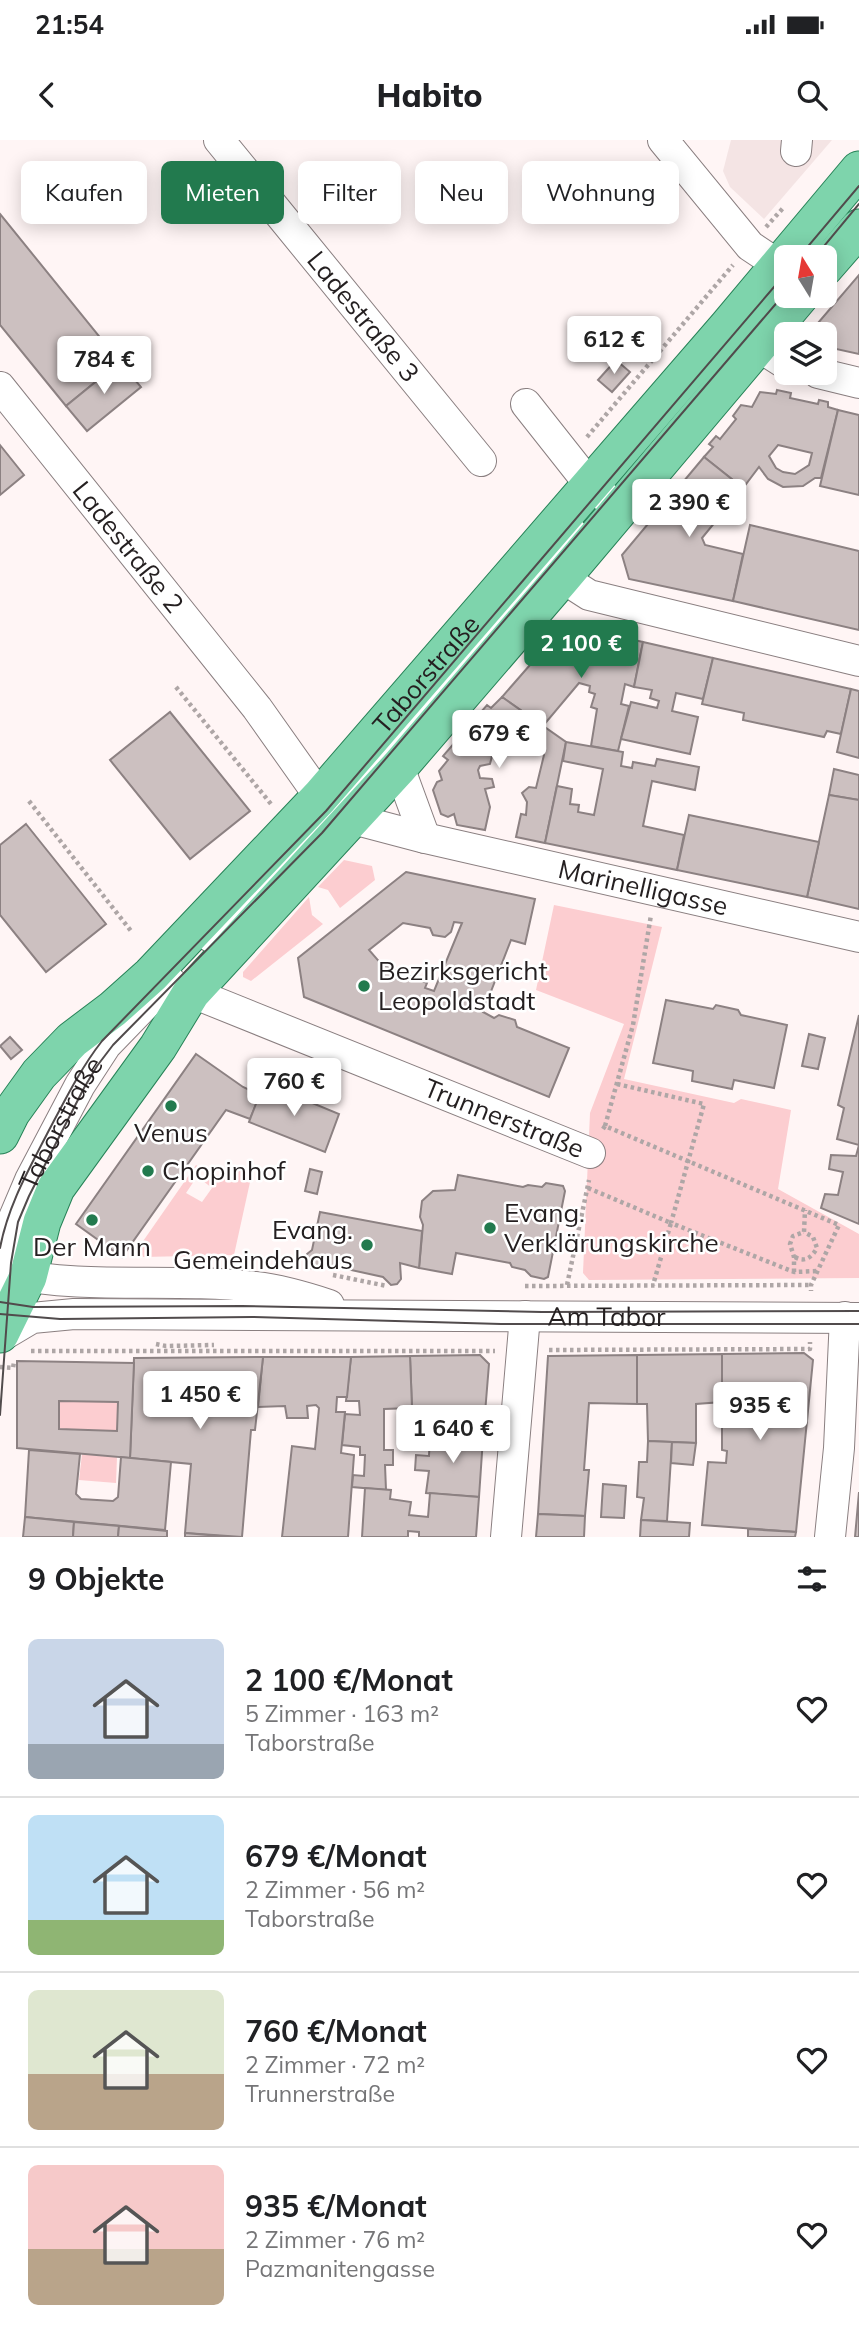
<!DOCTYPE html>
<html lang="de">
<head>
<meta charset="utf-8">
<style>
	:root { --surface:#fff; --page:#f6f6f6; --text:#202124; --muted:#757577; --line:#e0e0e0; --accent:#227a4e }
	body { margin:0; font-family:Mulish,sans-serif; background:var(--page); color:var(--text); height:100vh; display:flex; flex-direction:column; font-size:26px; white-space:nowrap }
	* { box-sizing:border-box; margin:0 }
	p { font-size:23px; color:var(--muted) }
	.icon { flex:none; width:38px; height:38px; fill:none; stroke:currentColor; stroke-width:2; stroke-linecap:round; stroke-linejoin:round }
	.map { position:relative; height:1397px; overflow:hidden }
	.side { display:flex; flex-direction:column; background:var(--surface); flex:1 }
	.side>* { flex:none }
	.top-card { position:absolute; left:21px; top:21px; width:817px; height:63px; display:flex; gap:14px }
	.needle { width:46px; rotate:349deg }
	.controls { position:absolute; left:774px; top:105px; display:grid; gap:14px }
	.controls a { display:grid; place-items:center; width:63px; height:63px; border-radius:10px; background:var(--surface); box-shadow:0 4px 18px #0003; font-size:35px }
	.price { position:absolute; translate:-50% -60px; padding:0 16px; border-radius:7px; background:#fff; color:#222; font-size:23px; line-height:46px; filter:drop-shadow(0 2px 4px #0008) }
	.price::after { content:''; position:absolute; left:50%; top:42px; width:21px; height:16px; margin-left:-10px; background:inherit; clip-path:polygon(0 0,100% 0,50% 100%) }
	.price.selected { background:var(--accent); color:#fff }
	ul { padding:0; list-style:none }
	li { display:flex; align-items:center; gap:21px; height:175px; padding:0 28px }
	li+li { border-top:2px solid var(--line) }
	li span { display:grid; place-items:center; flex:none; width:196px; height:140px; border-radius:10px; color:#555 }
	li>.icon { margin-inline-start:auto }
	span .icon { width:84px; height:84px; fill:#fffc; stroke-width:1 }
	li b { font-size:30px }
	h2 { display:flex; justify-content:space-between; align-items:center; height:84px; padding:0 28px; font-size:30px }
	.chip { padding:0 24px; border-radius:10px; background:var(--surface); box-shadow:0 4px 18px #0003; font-size:24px; line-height:63px }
	.chip.selected { background:var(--accent); color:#fff }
	.status { display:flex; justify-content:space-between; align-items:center; height:49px; padding:0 35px; background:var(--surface); direction:ltr }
	.status svg { height:19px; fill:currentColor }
	header { display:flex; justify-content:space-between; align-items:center; height:91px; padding:0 28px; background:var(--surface); font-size:32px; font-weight:800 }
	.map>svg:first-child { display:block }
</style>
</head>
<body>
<div class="status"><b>21:54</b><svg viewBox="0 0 49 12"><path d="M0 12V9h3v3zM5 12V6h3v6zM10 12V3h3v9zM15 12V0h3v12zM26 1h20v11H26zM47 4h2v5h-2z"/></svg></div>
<header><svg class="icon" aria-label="back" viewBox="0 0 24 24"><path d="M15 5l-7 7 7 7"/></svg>Habito<svg class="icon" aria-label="search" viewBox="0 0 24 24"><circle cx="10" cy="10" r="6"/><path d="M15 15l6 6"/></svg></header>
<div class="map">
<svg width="859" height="1397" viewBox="0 0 859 1397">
	<rect width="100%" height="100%" fill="#fff5f5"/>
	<path fill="#f4e4e4" d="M 731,0 L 832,0 L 764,79 L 730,47 L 723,31 Z"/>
	<g fill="#fccdd0">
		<path d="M 344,720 L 372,726 L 375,740 L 340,768 L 328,750 L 318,747 Z"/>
		<path d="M 309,757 L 312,775 L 323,784 L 251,841 L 243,837 L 243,832 Z"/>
		<path d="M 554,765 L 662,787 L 624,939 L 734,963 L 741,959 L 791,970 L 778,1049 L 859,1094 L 859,1138 L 589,1140 L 583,1133 L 590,973 L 624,884 L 536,850 Z"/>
		<path d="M 196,1025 L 202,1029 L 186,1053 L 202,1062 L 212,1048 L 203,1041 L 208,1033 L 218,1040 L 228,1026 L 252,1033 L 234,1115 L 143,1117 L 139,1107 Z"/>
		<path d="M 59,1261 L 118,1262 L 117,1291 L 59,1289 Z"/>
		<path d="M 82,1314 L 117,1317 L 116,1343 L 79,1340 Z"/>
	</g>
	<g fill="#ccc0c0" stroke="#8c8182" stroke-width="2" fill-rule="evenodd">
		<path d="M 0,74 L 120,222 L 66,266 L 0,185 Z"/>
		<path d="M 859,135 L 859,214 L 827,207 L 824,194 L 822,194 L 818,183 Z"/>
		<path d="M 616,220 L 630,232 L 612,252 L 598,240 Z"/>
		<path d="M 120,222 L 141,247 L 87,291 L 66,266 Z"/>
		<path d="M 777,250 L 791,253 L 790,258 L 818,264 L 819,260 L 828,262 L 828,267 L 838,270 L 821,338 L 815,338 L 803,346 L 783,347 L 768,339 L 759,327 L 743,348 L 704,317 L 713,307 L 709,304 L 716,296 L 720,299 L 736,279 L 733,276 L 741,265 L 752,267 L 760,252 L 776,254 ZM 778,305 L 812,313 L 809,325 L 795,334 L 783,332 L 776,328 L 769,316 Z"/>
		<path d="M 838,270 L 859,275 L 859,355 L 820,346 Z"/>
		<path d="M 0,305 L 24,335 L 0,355 Z"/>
		<path d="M 704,317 L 743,348 L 702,398 L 705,405 L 743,414 L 733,461 L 629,439 L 622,415 Z"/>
		<path d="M 750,385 L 859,411 L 859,490 L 733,461 Z"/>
		<path d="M 564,486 L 574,486 L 643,502 L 634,547 L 625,544 L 621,564 L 629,566 L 618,611 L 591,606 L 597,569 L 591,567 L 595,554 L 589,552 L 590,546 L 579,543 L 543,586 L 502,557 Z"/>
		<path d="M 643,502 L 713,518 L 703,559 L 676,553 L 672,571 L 698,577 L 690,614 L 621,599 L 631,562 L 657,568 L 659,561 L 650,558 L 652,550 L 634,547 Z"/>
		<path d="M 713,518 L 851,549 L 841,594 L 827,591 L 824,597 L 743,580 L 744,573 L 702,564 Z"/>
		<path d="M 851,549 L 859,551 L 859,618 L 837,612 Z"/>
		<path d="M 502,557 L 566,602 L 545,703 L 516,697 L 521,674 L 526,675 L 527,662 L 522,653 L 529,647 L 536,648 L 544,615 L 540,608 L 530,606 L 532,599 L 504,595 L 502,609 L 493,612 L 490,624 L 480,626 L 478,630 L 480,638 L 492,639 L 494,647 L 485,649 L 490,667 L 485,690 L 457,685 L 454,674 L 448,677 L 441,674 L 433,650 L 437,642 L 442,640 L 439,631 L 448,620 L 443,616 L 487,565 L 491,568 Z"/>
		<path d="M 170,572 L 250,671 L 190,719 L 110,620 Z"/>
		<path d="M 566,602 L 623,612 L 621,626 L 632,628 L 633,622 L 655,626 L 657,619 L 699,627 L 695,650 L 652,641 L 643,686 L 684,695 L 677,730 L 545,703 L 557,646 L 572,649 L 570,664 L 579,665 L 578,672 L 594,675 L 603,629 L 563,621 Z"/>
		<path d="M 834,629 L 859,635 L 859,660 L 829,655 Z"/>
		<path d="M 829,655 L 859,660 L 859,769 L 807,757 Z"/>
		<path d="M 689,675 L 819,702 L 807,757 L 677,730 Z"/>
		<path d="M 26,684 L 106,784 L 46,832 L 0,775 L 0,705 Z"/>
		<path d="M 406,732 L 535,759 L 525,804 L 511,800 L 483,872 L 494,878 L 499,875 L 515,880 L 517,887 L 569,908 L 549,957 L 304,857 L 298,818 ZM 454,782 L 462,783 L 434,851 L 425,848 L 427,843 L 382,825 L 369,810 L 403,783 L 430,788 L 433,795 L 445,797 L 451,792 Z"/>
		<path d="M 666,860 L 713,869 L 716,865 L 738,870 L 741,875 L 787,885 L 774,948 L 734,940 L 732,949 L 692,941 L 693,931 L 653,923 Z"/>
		<path d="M 859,875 L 859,1005 L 837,999 L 844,968 L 838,965 Z"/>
		<path d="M 809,894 L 825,898 L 818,929 L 802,926 Z"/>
		<path d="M 10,897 L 22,910 L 11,919 L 0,906 Z"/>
		<path d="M 196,914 L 243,947 L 260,955 L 250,979 L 226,970 L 122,1117 L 76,1084 Z"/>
		<path d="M 264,943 L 339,974 L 325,1012 L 249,982 Z"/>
		<path d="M 859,1005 L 859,1084 L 821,1068 L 825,1054 L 838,1055 L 843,1032 L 829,1029 L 831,1015 L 856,1016 Z"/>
		<path d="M 310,1029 L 322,1032 L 317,1054 L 305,1051 Z"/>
		<path d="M 458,1035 L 523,1047 L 528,1045 L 542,1047 L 546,1043 L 563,1046 L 565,1051 L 548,1137 L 544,1139 L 531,1136 L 525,1130 L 512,1127 L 510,1123 L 456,1113 L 452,1134 L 419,1128 L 423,1085 L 420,1077 L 422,1061 L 433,1051 L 455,1050 Z"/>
		<path d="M 320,1072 L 422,1091 L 419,1128 L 400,1123 L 401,1139 L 397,1144 L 391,1145 L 383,1137 L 324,1124 L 316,1130 L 310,1128 L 305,1120 L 307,1114 L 312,1110 Z"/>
		<path d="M 804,1213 L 813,1220 L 796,1392 L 702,1385 L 708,1322 L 726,1323 L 727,1311 L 722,1310 L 722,1214 Z"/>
		<path d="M 722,1214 L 722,1262 L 696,1264 L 696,1303 L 648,1301 L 647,1264 L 637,1264 L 637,1215 Z"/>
		<path d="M 480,1215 L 489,1224 L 483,1298 L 430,1294 L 433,1269 L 412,1268 L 410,1216 Z"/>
		<path d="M 637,1215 L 637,1264 L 589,1263 L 584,1330 L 589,1330 L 585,1376 L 538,1374 L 548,1216 Z"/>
		<path d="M 410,1216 L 412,1268 L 384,1269 L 384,1310 L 393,1310 L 393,1325 L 385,1325 L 386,1350 L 352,1347 L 353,1335 L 364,1336 L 365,1315 L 360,1315 L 360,1307 L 342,1305 L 345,1274 L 360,1275 L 359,1261 L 346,1261 L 351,1217 Z"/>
		<path d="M 263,1217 L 351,1217 L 347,1257 L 337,1257 L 336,1272 L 345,1272 L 341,1313 L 354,1315 L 348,1397 L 282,1397 L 292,1306 L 315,1309 L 319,1268 L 316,1265 L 307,1266 L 308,1278 L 287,1278 L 285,1266 L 258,1267 Z"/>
		<path d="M 263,1217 L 255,1290 L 251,1290 L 242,1397 L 185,1393 L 191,1324 L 130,1318 L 134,1218 Z"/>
		<path d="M 17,1221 L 134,1223 L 130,1318 L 17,1308 ZM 59,1261 L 118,1262 L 117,1291 L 59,1289 Z"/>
		<path d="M 430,1294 L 483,1298 L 479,1357 L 426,1353 L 429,1331 L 415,1330 L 416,1315 L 429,1316 Z"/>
		<path d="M 648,1301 L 672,1302 L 667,1381 L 641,1380 L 644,1358 L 637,1357 L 639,1322 L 647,1322 Z"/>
		<path d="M 672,1302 L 696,1303 L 693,1325 L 671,1323 Z"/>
		<path d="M 29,1310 L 80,1314 L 76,1354 L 81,1359 L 113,1361 L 118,1357 L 121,1317 L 171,1322 L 165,1390 L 25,1377 Z"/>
		<path d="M 603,1344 L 626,1346 L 624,1378 L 601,1377 Z"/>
		<path d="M 365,1348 L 391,1350 L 390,1359 L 411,1362 L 409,1375 L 428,1377 L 430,1353 L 479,1357 L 476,1397 L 419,1397 L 419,1392 L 408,1391 L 408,1397 L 362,1397 Z"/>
		<path d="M 859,1352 L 859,1397 L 855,1397 Z"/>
		<path d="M 538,1374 L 585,1376 L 584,1397 L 536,1397 Z"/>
		<path d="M 25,1377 L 74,1382 L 73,1397 L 23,1397 Z"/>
		<path d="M 641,1380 L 690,1383 L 689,1397 L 640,1397 Z"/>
		<path d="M 74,1382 L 119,1386 L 118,1397 L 73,1397 Z"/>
		<path d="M 119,1386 L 167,1391 L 167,1397 L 118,1397 Z"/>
		<path d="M 748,1389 L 796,1392 L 795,1397 L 748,1397 Z"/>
		<path d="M 185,1393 L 231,1397 L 185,1397 Z"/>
	</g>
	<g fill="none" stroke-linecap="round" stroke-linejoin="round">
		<defs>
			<g id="minor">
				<path id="s1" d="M 219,0 L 481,321"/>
				<path d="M 663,0 L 750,106 L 786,130"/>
				<path d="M 796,11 L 797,0"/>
				<path d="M 739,194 L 786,224"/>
				<path d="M 818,233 L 859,243"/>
				<path id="s2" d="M 0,247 L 257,568 L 320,657 L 353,679 L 425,698 L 859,797"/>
				<path d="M 526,264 L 590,345 L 619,368"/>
				<path d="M 544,426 L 589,455 L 859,521"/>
				<path d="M 399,627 L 425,698"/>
				<path d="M 211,797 L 337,668 L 572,393"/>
				<path id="s3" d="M 173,845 L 590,1013"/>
				<path d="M 7,1133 C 89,1150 173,1137 255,1147 C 281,1150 305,1157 329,1165"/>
				<path id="s4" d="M 0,1185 L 6,1106 L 13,1080 L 30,1040 L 80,945 L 106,905 L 169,840"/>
				<path id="s5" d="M 0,1197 L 32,1178 L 74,1174 L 859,1178"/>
				<path d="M 506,1397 L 525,1176"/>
				<path d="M 830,1397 L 839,1308 L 845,1177"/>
			</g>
			<g id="major">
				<path d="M 824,128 L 859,88"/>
				<path id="s6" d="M 0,995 L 11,973 L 39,934 L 72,900 L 113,869 L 151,835 L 320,657 L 728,186 L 859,30"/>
				<path d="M 0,1194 L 28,1137 L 42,1082 L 56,1048 L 158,907 L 191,853 L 399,627 L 561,439 L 800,156"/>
			</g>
		</defs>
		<use href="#minor" stroke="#8a7f80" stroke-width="32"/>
		<use href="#major" stroke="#278257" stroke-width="39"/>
		<g stroke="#aea6a6" stroke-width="4.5" stroke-dasharray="3.5 3.5" stroke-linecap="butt">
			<path d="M 766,87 L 784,67"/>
			<path d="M 587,297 L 733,125"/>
			<path d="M 176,547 L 271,664"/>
			<path d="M 29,661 L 131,791"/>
			<path d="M 617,944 L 704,964 L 671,1083 L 794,1132 L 817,1131"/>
			<path d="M 605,986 L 633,885 L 651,775"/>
			<path d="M 603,989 L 605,986 L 839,1085 L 811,1145 L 811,1151"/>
			<path d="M 588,1048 L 671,1083 L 653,1145"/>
			<path d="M 795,1117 C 805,1123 812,1117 817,1108 L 813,1097 L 804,1092"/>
			<path d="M 794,1132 L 794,1117 L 790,1104 L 793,1096 L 804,1092 L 805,1070"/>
			<path d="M 333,1135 L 387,1146"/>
			<path d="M 567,1145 L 589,1040"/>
			<path d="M 525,1146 L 811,1145"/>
			<path d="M 156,1204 L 166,1206 L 214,1205"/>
			<path d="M 549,1210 L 810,1209 L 810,1202"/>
			<path d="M 31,1211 L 495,1211"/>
			<path d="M 0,1227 L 13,1228 L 14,1222"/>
		</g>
		<use href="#minor" stroke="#fff" stroke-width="30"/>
		<use href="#major" stroke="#7ed4ac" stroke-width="37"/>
		<g stroke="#514b4c" stroke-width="2">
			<path d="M 799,117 L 859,46"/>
			<path d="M 815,117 L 859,64"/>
			<path d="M 0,1108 C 8,1066 28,1031 47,994 C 64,962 80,929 102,901 L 326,671 L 786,133"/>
			<path d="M 0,1162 L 33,1167 L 242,1166 L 542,1172 L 859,1171"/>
			<path d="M 0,1174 L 60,1179 L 252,1177 L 501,1184 L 859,1184"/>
			<path d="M 0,1275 L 11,1123 L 18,1082 L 29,1056 L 84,948 L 97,926 L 113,905 L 322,693 L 786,152"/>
		</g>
	</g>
	<g fill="#227a4e" stroke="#fff" stroke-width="2.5">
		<circle cx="364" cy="846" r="7"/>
		<circle cx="171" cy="966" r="7"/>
		<circle cx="148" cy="1031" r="7"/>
		<circle cx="92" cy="1080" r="7"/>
		<circle cx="490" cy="1088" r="7"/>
		<circle cx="367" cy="1105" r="7"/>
	</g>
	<g text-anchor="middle" stroke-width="5" stroke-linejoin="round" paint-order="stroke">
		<g font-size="26" fill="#241f20" stroke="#fff">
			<text dy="9" stroke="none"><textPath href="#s1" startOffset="228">Ladestraße 3</textPath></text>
			<text dy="9" stroke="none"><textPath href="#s2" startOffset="205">Ladestraße 2</textPath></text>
			<text dy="9" stroke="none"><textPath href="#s6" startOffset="630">Taborstraße</textPath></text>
			<text dy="9" stroke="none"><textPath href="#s2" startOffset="858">Marinelligasse</textPath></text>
			<text dy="9" stroke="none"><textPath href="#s3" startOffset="357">Trunnerstraße</textPath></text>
			<text dy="9" stroke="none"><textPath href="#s4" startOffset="214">Taborstraße</textPath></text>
			<text dy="9" stroke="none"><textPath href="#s5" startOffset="612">Am Tabor</textPath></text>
		</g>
		<g font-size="26" fill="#241f20" stroke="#fff" text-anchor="start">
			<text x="378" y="840">Bezirksgericht<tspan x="378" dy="30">Leopoldstadt</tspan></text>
			<text x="171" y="1002" text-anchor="middle">Venus</text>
			<text x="162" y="1040">Chopinhof</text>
			<text x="504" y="1082">Evang.<tspan x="504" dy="30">Verklärungskirche</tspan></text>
			<text x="353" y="1099" text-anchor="end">Evang.<tspan x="353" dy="30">Gemeindehaus</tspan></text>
			<text x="92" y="1116" text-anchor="middle">Der Mann</text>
		</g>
	</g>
</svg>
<div class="controls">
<a><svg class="needle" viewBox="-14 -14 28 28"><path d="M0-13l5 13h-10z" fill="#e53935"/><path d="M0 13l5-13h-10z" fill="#757577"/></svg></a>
<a><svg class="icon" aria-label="layers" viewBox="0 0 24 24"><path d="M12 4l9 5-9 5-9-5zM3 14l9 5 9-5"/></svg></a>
</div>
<b class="price" style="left:614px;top:236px">612 €</b>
<b class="price" style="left:104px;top:256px">784 €</b>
<b class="price" style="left:689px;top:399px">2 390 €</b>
<b class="price selected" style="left:581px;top:540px">2 100 €</b>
<b class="price" style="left:499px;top:630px">679 €</b>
<b class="price" style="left:294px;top:978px">760 €</b>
<b class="price" style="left:200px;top:1291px">1 450 €</b>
<b class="price" style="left:760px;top:1302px">935 €</b>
<b class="price" style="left:453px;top:1325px">1 640 €</b>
<div class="top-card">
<a class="chip">Kaufen</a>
<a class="chip selected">Mieten</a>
<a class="chip">Filter</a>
<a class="chip">Neu</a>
<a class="chip">Wohnung</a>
</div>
</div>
<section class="side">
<h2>9 Objekte<svg class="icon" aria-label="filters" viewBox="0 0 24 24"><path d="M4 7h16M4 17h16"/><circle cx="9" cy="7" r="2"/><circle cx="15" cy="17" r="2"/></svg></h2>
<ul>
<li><span style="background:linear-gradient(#c9d6e8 75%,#9aa5b1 0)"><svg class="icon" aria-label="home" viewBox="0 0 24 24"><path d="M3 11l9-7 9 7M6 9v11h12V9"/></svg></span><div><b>2 100 €/Monat</b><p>5 Zimmer · 163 m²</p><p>Taborstraße</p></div><svg class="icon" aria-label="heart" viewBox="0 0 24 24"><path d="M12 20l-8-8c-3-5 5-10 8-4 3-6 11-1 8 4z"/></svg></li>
<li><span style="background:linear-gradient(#bfe0f5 75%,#8fb573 0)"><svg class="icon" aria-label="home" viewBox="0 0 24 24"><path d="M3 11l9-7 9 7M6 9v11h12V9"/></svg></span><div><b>679 €/Monat</b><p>2 Zimmer · 56 m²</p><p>Taborstraße</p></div><svg class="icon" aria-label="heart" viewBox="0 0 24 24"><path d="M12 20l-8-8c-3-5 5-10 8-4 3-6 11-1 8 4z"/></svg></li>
<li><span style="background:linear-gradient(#dfe7d0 60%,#b9a48a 0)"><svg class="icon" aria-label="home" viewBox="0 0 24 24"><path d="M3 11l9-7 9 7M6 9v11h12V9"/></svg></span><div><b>760 €/Monat</b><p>2 Zimmer · 72 m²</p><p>Trunnerstraße</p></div><svg class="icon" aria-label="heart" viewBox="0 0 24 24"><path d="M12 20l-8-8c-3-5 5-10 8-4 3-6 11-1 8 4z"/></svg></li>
<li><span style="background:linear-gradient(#f6c9c9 60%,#b9a48a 0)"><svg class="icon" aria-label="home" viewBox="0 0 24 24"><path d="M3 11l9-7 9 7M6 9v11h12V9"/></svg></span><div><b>935 €/Monat</b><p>2 Zimmer · 76 m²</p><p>Pazmanitengasse</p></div><svg class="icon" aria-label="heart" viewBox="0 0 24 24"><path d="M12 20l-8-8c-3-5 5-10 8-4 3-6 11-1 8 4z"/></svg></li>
</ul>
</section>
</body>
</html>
